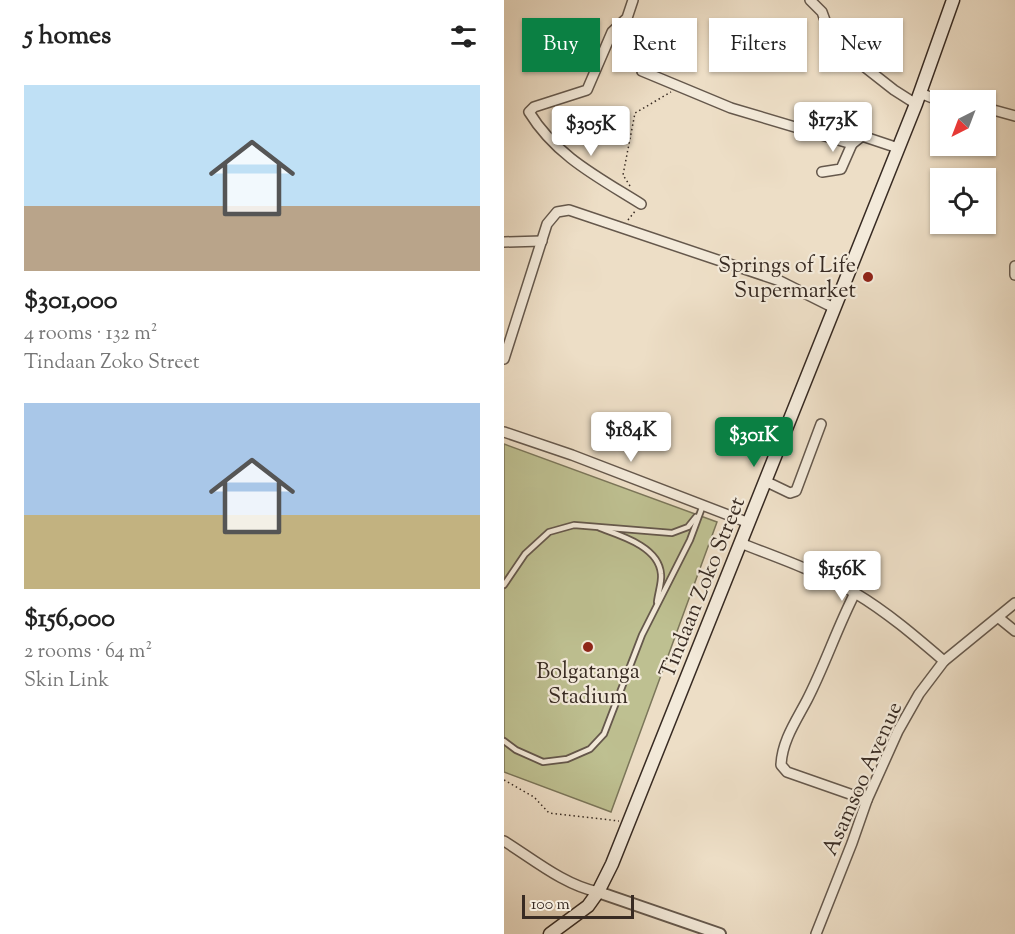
<!DOCTYPE html>
<html lang="en">
<head>
<meta charset="utf-8">
<style>
	:root { --surface:#fff; --page:#f2f2f2; --text:#222; --muted:#767676; --accent:#0b8043 }
	body { margin:0; font-family:"Sorts Mill Goudy",serif; background:var(--page); color:var(--text); height:100vh; display:flex; flex-direction:column; font-size:22px; white-space:nowrap }
	* { box-sizing:border-box; margin:0 }
	p { font-size:20px; color:var(--muted) }
	.icon { flex:none; width:33px; height:33px; fill:none; stroke:currentColor; stroke-width:2; stroke-linecap:round; stroke-linejoin:round }
	.map { position:relative; flex:1; overflow:hidden }
	.panel { display:flex; flex-direction:column; background:var(--surface); width:504px }
	.panel>* { flex:none }
	.banner { position:absolute; left:18px; top:18px; width:402px; height:54px; display:flex; gap:12px }
	.needle { width:39px; rotate:222deg }
	.fabs { position:absolute; left:426px; top:90px; display:grid; gap:12px }
	.fabs a { display:grid; place-items:center; width:66px; height:66px; border-radius:0px; background:var(--surface); box-shadow:0 2px 4px #0004; font-size:30px }
	.scale { position:absolute; left:18px; bottom:15px; width:112px; box-sizing:border-box; padding-left:6px; border:3px solid #382b23; border-top:0; font-size:16px; line-height:21px; white-space:nowrap; color:#382b23; -webkit-text-stroke:4px #f3eada; paint-order:stroke }
	.price { position:absolute; translate:-50% -51px; padding:0 14px; border-radius:6px; background:#fff; color:#222; font-size:20px; line-height:39px; filter:drop-shadow(0 2px 3px #0008) }
	.price::after { content:''; position:absolute; left:50%; top:36px; width:18px; height:14px; margin-left:-9px; background:inherit; clip-path:polygon(0 0,100% 0,50% 100%) }
	.price.selected { background:var(--accent); color:#fff }
	ul { padding:0; list-style:none }
	li { display:grid; align-content:center; gap:12px; height:318px; padding:0 24px }
	li span { display:grid; place-items:center; height:186px; border-radius:0px; color:#555 }
	li>.icon { margin-inline-start:auto }
	span .icon { width:108px; height:108px; fill:#fffc; stroke-width:1 }
	li b { font-size:26px }
	h2 { display:flex; justify-content:space-between; align-items:center; height:72px; padding:0 24px; font-size:26px }
	.tag { padding:0 21px; border-radius:0px; background:var(--surface); box-shadow:0 2px 4px #0004; font-size:21px; line-height:54px }
	.tag.selected { background:var(--accent); color:#fff }
	main { display:flex; flex:1; min-height:0 }
	.map>svg:first-child { display:block }
</style>
</head>
<body>
<main>
<section class="panel">
<h2>5 homes<svg class="icon" aria-label="filters" viewBox="0 0 24 24"><path d="M4 7h16M4 17h16"/><circle cx="9" cy="7" r="2"/><circle cx="15" cy="17" r="2"/></svg></h2>
<ul>
<li><span style="background:linear-gradient(#bfe0f5 65%,#b9a48a 0)"><svg class="icon" aria-label="home" viewBox="0 0 24 24"><path d="M3 11l9-7 9 7M6 9v11h12V9"/></svg></span><div><b>$301,000</b><p>4 rooms · 132 m²</p><p>Tindaan Zoko Street</p></div></li>
<li><span style="background:linear-gradient(#a9c7e8 60%,#c2b280 0)"><svg class="icon" aria-label="home" viewBox="0 0 24 24"><path d="M3 11l9-7 9 7M6 9v11h12V9"/></svg></span><div><b>$156,000</b><p>2 rooms · 64 m²</p><p>Skin Link</p></div></li>
</ul>
</section>
<div class="map">
<svg width="511" height="934" viewBox="0 0 511 934">
	<rect width="100%" height="100%" fill="#eddec6"/>
	<filter id="stains"><feTurbulence type="fractalNoise" baseFrequency=".00333" numOctaves="4"/><feColorMatrix values="0 0 0 0 .2 0 0 0 0 .09 0 0 0 0 .02 0 0 0 .5 -.17"/></filter>
	<radialGradient id="worn" r=".72"><stop offset=".6" stop-color="#630" stop-opacity="0"/><stop offset="1" stop-color="#630" stop-opacity=".3"/></radialGradient>
	<path fill="#bec091" stroke="#7b765a" stroke-width="1.5" d="M 0,444 L 213,522 L 107,812 L 0,772 Z"/>
	<g fill="none" stroke-linecap="round" stroke-linejoin="round">
		<defs>
			<g id="service">
				<path d="M 96,528 C 118,536 155,547 157,574 C 158,582 154,593 153,602"/>
				<path d="M 0,585 L 21,554 L 45,532 L 70,525 L 168,533 L 184,527 L 192,517"/>
				<path d="M 0,741 L 12,750 L 39,762 L 63,759 L 86,749 L 100,734 L 138,635 L 186,540 L 199,505"/>
			</g>
			<g id="minor">
				<path d="M 129,0 L 123,18 L 108,32 L 83,90 L 30,107 L 25,112 C 52,156 94,177 137,204"/>
				<path d="M 306,0 L 318,12 L 326,34 L 334,46 L 390,90 L 412,104"/>
				<path d="M 117,24 L 144,44 L 138,71 L 227,108 L 348,144 L 358,136 L 394,148"/>
				<path d="M 416,93 L 436,101"/>
				<path d="M 446,100 L 453,98 L 464,100"/>
				<path d="M 482,108 L 511,116"/>
				<path d="M 318,172 L 337,169 L 348,144"/>
				<path d="M 0,242 L 38,241"/>
				<path d="M 511,266 L 511,275"/>
				<path d="M 0,359 L 43,224 L 53,212 L 65,210 L 276,281 L 330,308"/>
				<path d="M 0,432 L 68,455 L 245,523"/>
				<path d="M 261,481 L 286,493 L 292,491 L 317,424"/>
				<path d="M 236,543 C 275,558 315,572 351,593 C 383,612 412,637 440,661"/>
				<path d="M 351,593 C 333,628 321,665 303,700 C 292,721 278,741 277,765 L 283,772 L 363,800"/>
				<path d="M 495,618 L 511,631"/>
				<path d="M 0,841 C 29,859 60,885 94,892"/>
				<path d="M 312,934 L 348,843 L 363,800 L 394,731 L 415,694 L 440,661 L 511,603"/>
			</g>
			<path id="tertiary" d="M 94,892 L 216,934"/>
			<path id="secondary" d="M 46,934 L 84,906 L 94,892 L 108,864 L 412,104 L 449,0"/>
		</defs>
		<use href="#service" stroke="#65584c" stroke-width="8"/>
		<use href="#minor" stroke="#65584c" stroke-width="12"/>
		<use href="#tertiary" stroke="#65584c" stroke-width="14"/>
		<use href="#secondary" stroke="#382b23" stroke-width="15"/>
		<g stroke="#382b23" stroke-width="1.5" stroke-dasharray="1.5 3" stroke-linecap="butt">
			<path d="M 126,186 L 119,175 L 131,113 L 167,92"/>
			<path d="M 124,220 L 132,210"/>
			<path d="M 0,780 L 30,797 L 45,813 L 115,821"/>
		</g>
		<use href="#service" stroke="#f3eada" stroke-width="4.5"/>
		<use href="#minor" stroke="#f3eada" stroke-width="9"/>
		<use href="#tertiary" stroke="#f3eada" stroke-width="10"/>
		<use href="#secondary" stroke="#f3eada" stroke-width="12"/>
	</g>
	<g fill="#8f2418" stroke="#f3eada" stroke-width="2">
		<circle cx="364" cy="277" r="6"/>
		<circle cx="84" cy="647" r="6"/>
	</g>
	<g text-anchor="middle" stroke-width="4.5" stroke-linejoin="round" paint-order="stroke">
		<g font-size="22" fill="#382b23" stroke="#f3eada" text-anchor="end">
			<text x="352" y="272">Springs of Life<tspan x="352" dy="25">Supermarket</tspan></text>
			<text x="84" y="678" text-anchor="middle">Bolgatanga<tspan x="84" dy="25">Stadium</tspan></text>
		</g>
		<g font-size="22" fill="#382b23" stroke="#f3eada">
			<text transform="translate(197 587) rotate(-68)" y="8">Tindaan Zoko Street</text>
			<text transform="translate(357 778) rotate(-66)" y="8">Asamsoo Avenue</text>
		</g>
	</g>
	<rect width="100%" height="100%" filter="url(#stains)"/>
	<rect width="100%" height="100%" fill="url(#worn)"/>
</svg>
<div class="fabs">
<a><svg class="needle" viewBox="-14 -14 28 28"><path d="M0-13l5 13h-10z" fill="#e53935"/><path d="M0 13l5-13h-10z" fill="#767676"/></svg></a>
<a><svg class="icon" aria-label="locate" viewBox="0 0 24 24"><circle cx="12" cy="12" r="6"/><path d="M12 2v4M12 18v4M2 12h4M18 12h4"/></svg></a>
</div>
<div class="scale">100 m</div>
<b class="price" style="left:329px;top:153px">$173K</b>
<b class="price" style="left:87px;top:157px">$305K</b>
<b class="price" style="left:127px;top:463px">$184K</b>
<b class="price selected" style="left:250px;top:468px">$301K</b>
<b class="price" style="left:338px;top:602px">$156K</b>
<div class="banner">
<a class="tag selected">Buy</a>
<a class="tag">Rent</a>
<a class="tag">Filters</a>
<a class="tag">New</a>
</div>
</div>
</main>
</body>
</html>
